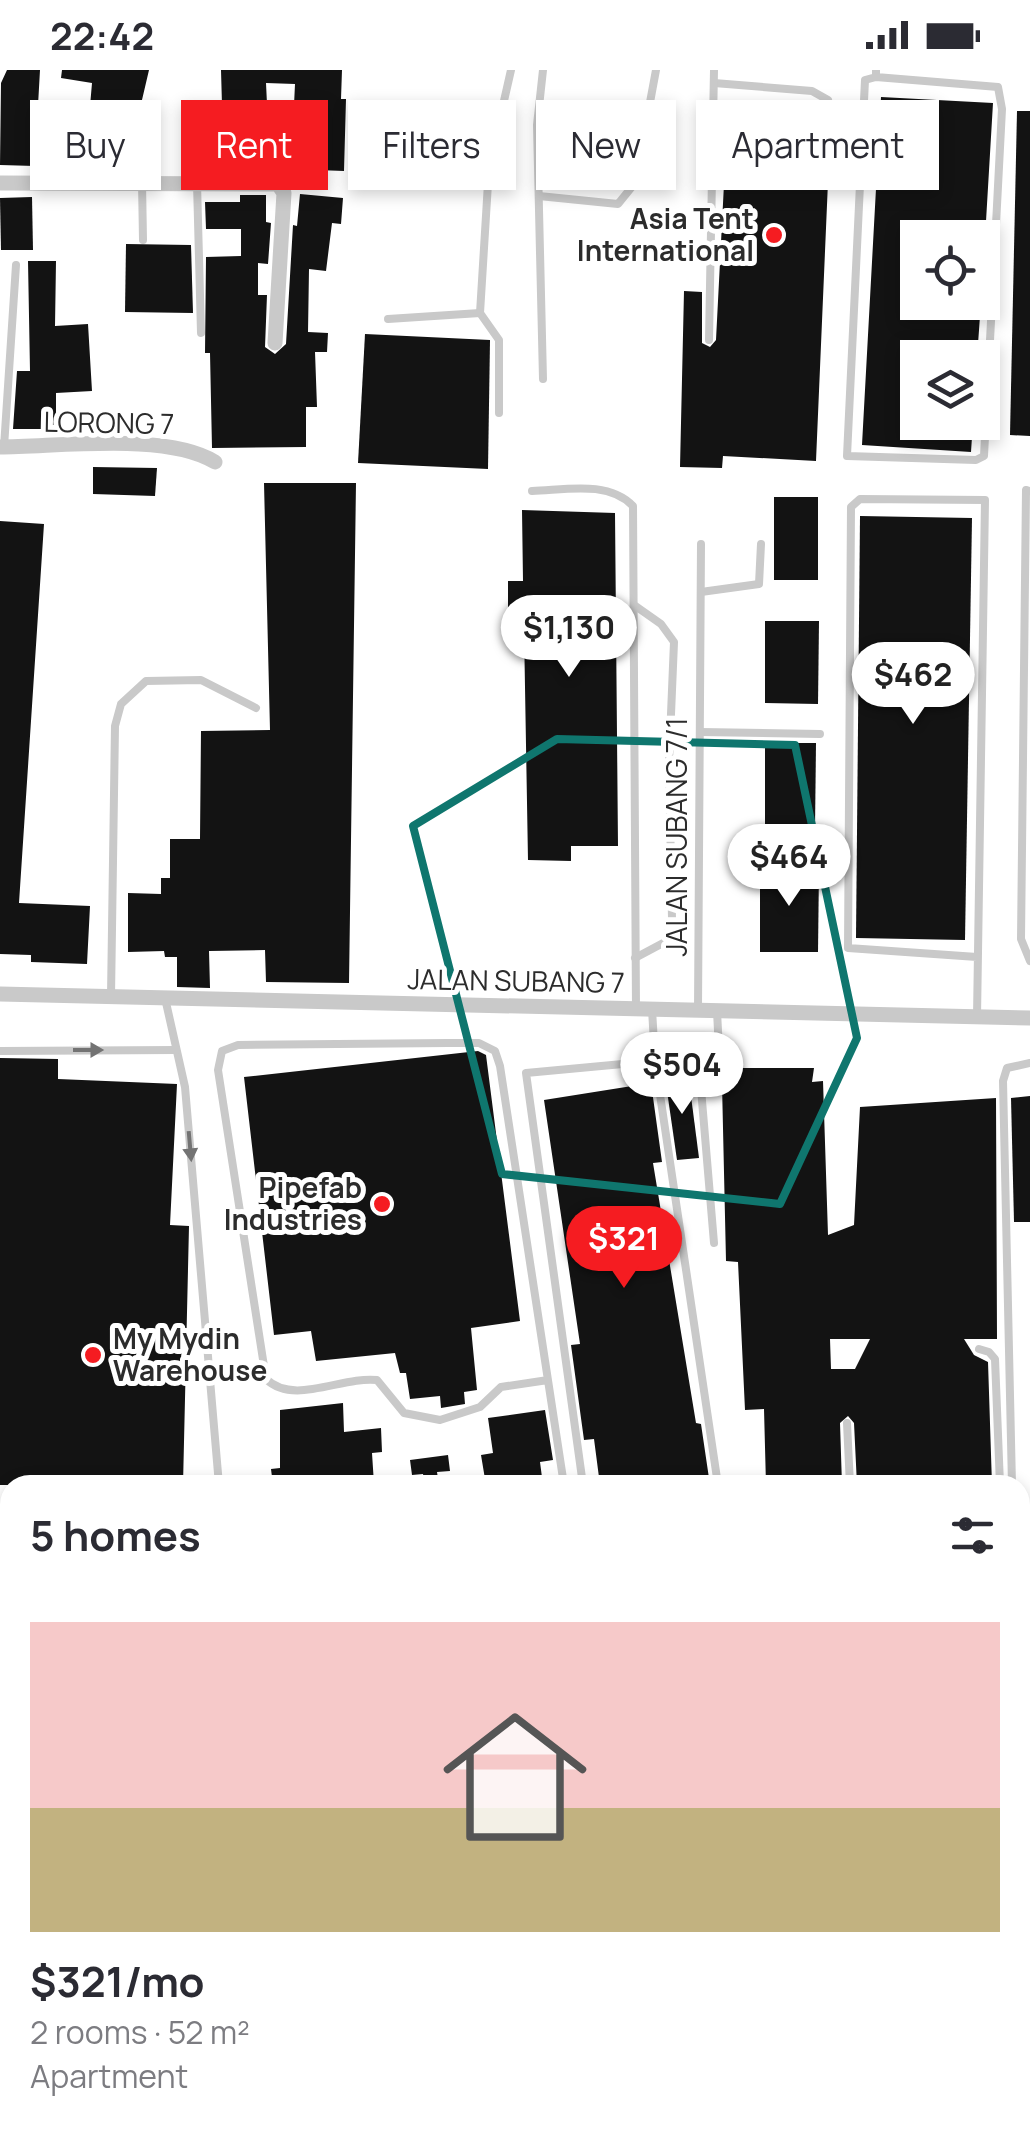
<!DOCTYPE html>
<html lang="en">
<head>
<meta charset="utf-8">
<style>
	:root { --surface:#fff; --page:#f7f7f7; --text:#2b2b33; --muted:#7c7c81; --line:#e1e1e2; --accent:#f51c21 }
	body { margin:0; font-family:Manrope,sans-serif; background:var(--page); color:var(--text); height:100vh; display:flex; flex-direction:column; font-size:38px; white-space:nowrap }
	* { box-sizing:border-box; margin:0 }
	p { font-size:32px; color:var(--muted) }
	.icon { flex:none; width:55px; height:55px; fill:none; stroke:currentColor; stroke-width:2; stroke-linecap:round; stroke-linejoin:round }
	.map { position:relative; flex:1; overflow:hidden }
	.side { position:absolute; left:0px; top:1405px; width:1030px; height:672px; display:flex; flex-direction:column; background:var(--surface); border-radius:30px 30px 0 0; box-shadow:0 5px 15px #0003 }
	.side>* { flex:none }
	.banner { position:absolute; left:30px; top:30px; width:970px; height:90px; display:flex; gap:20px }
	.buttons { position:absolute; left:900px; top:150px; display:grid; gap:20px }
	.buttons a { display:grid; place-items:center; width:100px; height:100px; border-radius:0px; background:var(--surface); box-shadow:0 5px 15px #0003; font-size:50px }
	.price { position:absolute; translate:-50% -85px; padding:0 22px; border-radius:35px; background:#fff; color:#222; font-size:32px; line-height:65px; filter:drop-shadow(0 2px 5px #0008) }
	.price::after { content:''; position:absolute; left:50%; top:60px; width:30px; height:22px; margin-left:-15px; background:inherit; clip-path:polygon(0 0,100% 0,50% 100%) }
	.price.on { background:var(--accent); color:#fff }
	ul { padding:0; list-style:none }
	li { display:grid; align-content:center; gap:20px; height:530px; padding:0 30px }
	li+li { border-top:2px solid var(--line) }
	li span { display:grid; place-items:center; height:310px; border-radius:0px; color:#555 }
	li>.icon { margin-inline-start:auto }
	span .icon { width:180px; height:180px; fill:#fffc; stroke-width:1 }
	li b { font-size:42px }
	h2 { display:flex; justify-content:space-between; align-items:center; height:120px; padding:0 30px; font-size:42px }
	.chip { padding:0 35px; border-radius:0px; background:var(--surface); box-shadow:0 5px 15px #0003; font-size:35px; line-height:90px }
	.chip.on { background:var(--accent); color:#fff }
	.status { display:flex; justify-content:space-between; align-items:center; height:70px; padding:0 50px; background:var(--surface); direction:ltr }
	.status svg { height:28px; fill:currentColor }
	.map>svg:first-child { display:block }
</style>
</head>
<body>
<div class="status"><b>22:42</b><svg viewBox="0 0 49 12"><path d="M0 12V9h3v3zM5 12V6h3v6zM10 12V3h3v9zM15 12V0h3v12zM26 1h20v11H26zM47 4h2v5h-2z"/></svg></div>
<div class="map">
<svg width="1030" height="2076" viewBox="0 0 1030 2076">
	<rect width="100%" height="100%" fill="#fff"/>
	<g fill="#131313" fill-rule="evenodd">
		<path d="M 7,0 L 40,0 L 37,53 L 77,56 L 77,47 L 89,48 L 92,13 L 61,8 L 62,0 L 149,0 L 138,47 L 134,97 L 70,92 L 70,97 L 0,95 L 1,13 Z"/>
		<path d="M 221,0 L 342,0 L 341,29 L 346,29 L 344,101 L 291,99 L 295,14 L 266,13 L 268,55 L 248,55 L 244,96 L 213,93 L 215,70 L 223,70 Z"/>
		<path d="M 881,27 L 993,33 L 985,168 L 918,168 L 918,232 L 981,232 L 977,288 L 918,288 L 918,352 L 973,352 L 971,382 L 862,375 Z"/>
		<path d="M 728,36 L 831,42 L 816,391 L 723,386 L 722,398 L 680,397 L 684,221 L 702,222 L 702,273 L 710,277 L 716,270 Z"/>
		<path d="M 1017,41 L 1030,41 L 1030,366 L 1010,365 Z"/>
		<path d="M 300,124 L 343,128 L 341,154 L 332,153 L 326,201 L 309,199 L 308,262 L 328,263 L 327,282 L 315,282 L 317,337 L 306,337 L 306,377 L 212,378 L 210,283 L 205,283 L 206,187 L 241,186 L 241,159 L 206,159 L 205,132 L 240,132 L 240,125 L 266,125 L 266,152 L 271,153 L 268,194 L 258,193 L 258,225 L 267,225 L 265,277 L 275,284 L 286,274 L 293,155 L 297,156 Z"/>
		<path d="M 32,127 L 33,180 L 1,180 L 0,128 Z"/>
		<path d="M 126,174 L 191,175 L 193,243 L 125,242 Z"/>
		<path d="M 28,191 L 56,191 L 55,256 L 88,254 L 92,321 L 56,323 L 56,359 L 13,359 L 17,301 L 30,301 Z"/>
		<path d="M 365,264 L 490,270 L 488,399 L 358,393 Z"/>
		<path d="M 93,397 L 157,398 L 155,426 L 93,424 Z"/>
		<path d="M 264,413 L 356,413 L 349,913 L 266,912 L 265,880 L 209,881 L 210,918 L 177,917 L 177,887 L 165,887 L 164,881 L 128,882 L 128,823 L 161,824 L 161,808 L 170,808 L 170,769 L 200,769 L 201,661 L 270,660 Z"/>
		<rect x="774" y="427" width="44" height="83"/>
		<path d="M 522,440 L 615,443 L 618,776 L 571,776 L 571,791 L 528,790 L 524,559 L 508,558 L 508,511 L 523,511 Z"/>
		<path d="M 860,446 L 972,448 L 965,870 L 856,868 Z"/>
		<path d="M 0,451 L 44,454 L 19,833 L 90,836 L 87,894 L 31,892 L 31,885 L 0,884 Z"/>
		<path d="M 765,551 L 819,551 L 818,634 L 765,633 Z"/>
		<path d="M 765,673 L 816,673 L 815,759 L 765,759 Z"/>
		<path d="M 760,797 L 819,797 L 818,882 L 760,882 Z"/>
		<path d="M 478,981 L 486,985 L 520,1251 L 471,1258 L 477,1320 L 464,1322 L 465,1334 L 441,1338 L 440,1326 L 410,1329 L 406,1303 L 400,1303 L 395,1283 L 316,1291 L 311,1261 L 274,1265 L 244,1007 Z"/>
		<path d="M 0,988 L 58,989 L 58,1009 L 177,1014 L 170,1155 L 189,1156 L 183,1415 L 0,1415 Z"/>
		<path d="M 738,998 L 814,998 L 812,1012 L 823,1011 L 828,1165 L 854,1155 L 860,1037 L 996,1028 L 997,1269 L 964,1269 L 974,1285 L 988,1292 L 992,1415 L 857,1415 L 854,1353 L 848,1346 L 840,1353 L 842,1415 L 766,1415 L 764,1339 L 745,1340 L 738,1192 L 726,1191 L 722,1014 L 737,1014 ZM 830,1269 L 870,1269 L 855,1299 L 831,1299 Z"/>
		<path d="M 688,1003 L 699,1088 L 677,1090 L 665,1007 Z"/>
		<path d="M 651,1013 L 662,1092 L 653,1093 L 696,1353 L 701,1354 L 710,1415 L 600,1415 L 594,1369 L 584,1370 L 571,1275 L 580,1274 L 544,1030 Z"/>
		<path d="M 1030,1026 L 1030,1152 L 1014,1152 L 1011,1028 Z"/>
		<path d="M 343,1333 L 344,1362 L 381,1358 L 382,1382 L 372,1383 L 374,1414 L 273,1415 L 271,1399 L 280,1398 L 280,1340 Z"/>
		<path d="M 545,1340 L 553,1390 L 540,1392 L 543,1415 L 486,1415 L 481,1385 L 493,1383 L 488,1348 Z"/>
		<path d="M 448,1385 L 450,1401 L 437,1402 L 439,1415 L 425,1415 L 423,1404 L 412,1405 L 410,1390 Z"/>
	</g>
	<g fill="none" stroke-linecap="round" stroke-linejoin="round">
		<g stroke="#c9c9c9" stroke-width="8">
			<path d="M 543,0 L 537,55 L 543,309"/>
			<path d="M 876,0 L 876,7 L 865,10 L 847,386 L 976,390 L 984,386 L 1002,39 L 998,17 L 876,7"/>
			<path d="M 714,13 L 812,21 L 828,30"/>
			<path d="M 574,84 L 642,81"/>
			<path d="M 142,112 L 143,170"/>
			<path d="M 197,113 L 201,263"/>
			<path d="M 539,126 L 618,134 L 635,113 L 656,0"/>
			<path d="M 388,249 L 480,243"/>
			<path d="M 709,270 L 714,0"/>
			<path d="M 499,343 L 499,270 L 480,243 L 489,97 L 511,0"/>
			<path d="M 4,377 L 16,195"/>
			<path d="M 532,421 C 565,420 608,410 633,436 L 636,939"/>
			<path d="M 1030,421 L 1026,420 L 1021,869 L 1030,891"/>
			<path d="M 701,522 L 759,514 L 761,474"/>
			<path d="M 634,535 L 661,554 L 674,572 L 669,692 L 672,849 L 665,872 L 635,888"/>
			<path d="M 700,662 L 820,664"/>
			<path d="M 111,926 L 115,656 L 121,634 L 146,611 L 201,610 L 256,638"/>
			<path d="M 165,928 L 185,1017 L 219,1415"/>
			<path d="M 652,939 L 655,991 L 718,1415"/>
			<path d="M 698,940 L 701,474"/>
			<path d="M 977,947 L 985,430 L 860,429 L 851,437 L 848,878 L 977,887"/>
			<path d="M 0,981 L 176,980"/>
			<path d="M 714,1173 L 700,1007 L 720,1000 L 717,941"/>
			<path d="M 979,1279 L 989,1282 L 995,1289 L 1000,1415"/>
			<path d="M 548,1310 L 501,1317 L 480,1337 L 440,1350 L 404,1343 L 377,1310 C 342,1306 294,1336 266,1309 L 218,1000 L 222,981 L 238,975 L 448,973 L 479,973 L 495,981 L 500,996 L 564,1415"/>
			<path d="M 847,1353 L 850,1415"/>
			<path d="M 583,1415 L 526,1003 L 655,991"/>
			<path d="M 1012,1415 L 1003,1011 L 1007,998 L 1030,993"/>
			<path d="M 1020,1463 L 1030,1464"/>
			<path d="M 0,1499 L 10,1500"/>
			<path d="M 0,1528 L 10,1529"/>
			<path d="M 1020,1949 L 1030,1949"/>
			<path d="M 1020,2042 L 1030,2043"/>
			<path d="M 2,2056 L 3,2076"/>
			<path d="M 163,2076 L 164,2068"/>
			<path d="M 185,2076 L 186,2068"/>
		</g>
		<g stroke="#c9c9c9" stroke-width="15">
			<path d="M 256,112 L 257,65"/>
			<path d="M 0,113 L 278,114 L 284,123 L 275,273"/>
			<path d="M 0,377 C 58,377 167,362 215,392"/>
			<path d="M 0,924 L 1030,948"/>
			<path d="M 0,2056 L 10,2056"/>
			<path d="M 483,2068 L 721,2073"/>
		</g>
		<g stroke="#c9c9c9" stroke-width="20">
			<path d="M 1020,1544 L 1030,1542"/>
			<path d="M 1020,1571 L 1030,1569"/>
			<path d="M 696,2076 L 696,2068"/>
			<path d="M 721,2076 L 721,2068"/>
		</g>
	</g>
	<defs><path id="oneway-solid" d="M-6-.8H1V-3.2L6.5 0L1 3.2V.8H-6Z" transform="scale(2.5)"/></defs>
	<g fill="#737373">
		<use href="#oneway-solid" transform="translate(88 980)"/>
		<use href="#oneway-solid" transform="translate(190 1076) rotate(85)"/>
	</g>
	<path fill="none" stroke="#0f766e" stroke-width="8" stroke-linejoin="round" d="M 557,669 L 795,675 L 857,968 L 780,1134 L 502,1104 L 413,756 Z"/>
	<g fill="#f51c21" stroke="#fff" stroke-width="4">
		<circle cx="774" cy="165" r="10"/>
		<circle cx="382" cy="1134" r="10"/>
		<circle cx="93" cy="1285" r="10"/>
	</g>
	<g text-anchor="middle" stroke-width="10" stroke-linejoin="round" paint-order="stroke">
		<g font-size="28" font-weight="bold" fill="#2c2c2c" stroke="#fff" text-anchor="end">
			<text x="754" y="159">Asia Tent<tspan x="754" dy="32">International</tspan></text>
			<text x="362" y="1128">Pipefab<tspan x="362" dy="32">Industries</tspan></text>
			<text x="113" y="1279" text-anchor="start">My Mydin<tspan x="113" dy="32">Warehouse</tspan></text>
		</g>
		<g font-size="28" fill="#2c2c2c" stroke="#fff">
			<text transform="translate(109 353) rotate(1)" y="10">LORONG 7</text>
			<text transform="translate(677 767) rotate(-90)" y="10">JALAN SUBANG 7/1</text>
			<text transform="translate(516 911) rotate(1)" y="10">JALAN SUBANG 7</text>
		</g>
	</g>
</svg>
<div class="buttons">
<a><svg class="icon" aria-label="locate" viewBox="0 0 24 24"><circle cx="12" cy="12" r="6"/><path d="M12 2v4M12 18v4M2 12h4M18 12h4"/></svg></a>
<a><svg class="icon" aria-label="layers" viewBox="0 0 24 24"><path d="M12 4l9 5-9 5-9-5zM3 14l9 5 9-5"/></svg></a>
</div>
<b class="price" style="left:569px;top:610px">$1,130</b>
<b class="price" style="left:913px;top:657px">$462</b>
<b class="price" style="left:789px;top:839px">$464</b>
<b class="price" style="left:682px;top:1047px">$504</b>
<b class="price on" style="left:624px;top:1221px">$321</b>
<div class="banner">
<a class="chip">Buy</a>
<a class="chip on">Rent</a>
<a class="chip">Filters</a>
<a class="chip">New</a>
<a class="chip">Apartment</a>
</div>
<section class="side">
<h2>5 homes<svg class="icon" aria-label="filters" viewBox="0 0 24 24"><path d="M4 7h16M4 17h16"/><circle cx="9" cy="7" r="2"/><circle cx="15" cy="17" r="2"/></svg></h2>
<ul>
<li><span style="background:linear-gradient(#f6c9c9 60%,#c2b280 0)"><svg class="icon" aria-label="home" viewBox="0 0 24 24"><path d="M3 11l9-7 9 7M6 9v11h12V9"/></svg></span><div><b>$321/mo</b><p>2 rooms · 52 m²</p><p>Apartment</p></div></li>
</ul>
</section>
</div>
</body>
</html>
